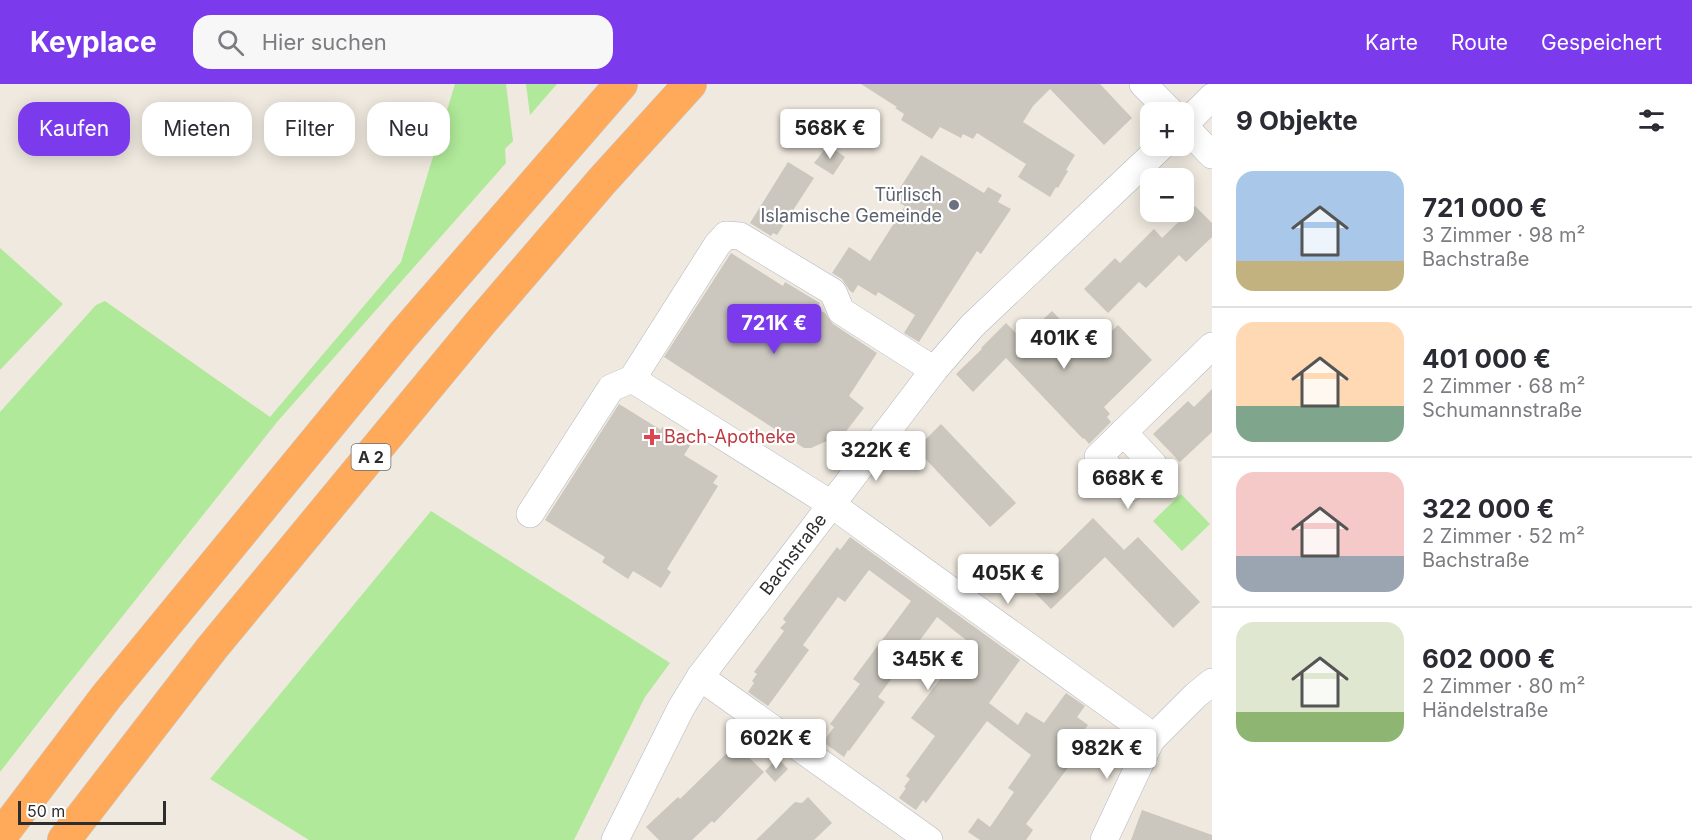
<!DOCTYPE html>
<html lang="de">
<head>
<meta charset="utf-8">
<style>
	:root { --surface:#fff; --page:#f7f7f7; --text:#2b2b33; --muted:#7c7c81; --line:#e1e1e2; --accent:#7c3aed }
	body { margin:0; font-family:Inter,sans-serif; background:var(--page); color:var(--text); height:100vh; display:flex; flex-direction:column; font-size:22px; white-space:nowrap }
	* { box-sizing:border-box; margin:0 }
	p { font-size:20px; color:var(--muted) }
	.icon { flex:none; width:33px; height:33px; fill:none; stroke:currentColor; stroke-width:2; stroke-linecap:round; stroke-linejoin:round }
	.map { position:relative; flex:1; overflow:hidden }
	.panel { display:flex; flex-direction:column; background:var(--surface); width:480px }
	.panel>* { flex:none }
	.hud { position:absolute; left:18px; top:18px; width:570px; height:54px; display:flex; gap:12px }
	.fabs { position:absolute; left:1140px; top:18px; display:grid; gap:12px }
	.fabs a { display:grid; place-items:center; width:54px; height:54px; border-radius:12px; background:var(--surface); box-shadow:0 3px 15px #0003; font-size:30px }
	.scale { position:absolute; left:18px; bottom:15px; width:148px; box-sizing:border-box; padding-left:6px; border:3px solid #2d2d2d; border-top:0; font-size:16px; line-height:21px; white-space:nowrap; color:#2d2d2d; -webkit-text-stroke:4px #fff; paint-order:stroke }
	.price { position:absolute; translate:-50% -51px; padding:0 14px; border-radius:6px; background:#fff; color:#222; font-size:20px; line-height:39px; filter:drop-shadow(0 2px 3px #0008) }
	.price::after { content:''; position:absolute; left:50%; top:36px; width:18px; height:14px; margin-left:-9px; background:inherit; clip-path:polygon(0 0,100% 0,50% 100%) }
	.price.current { background:var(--accent); color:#fff }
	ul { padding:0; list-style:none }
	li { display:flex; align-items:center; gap:18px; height:150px; padding:0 24px }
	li+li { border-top:2px solid var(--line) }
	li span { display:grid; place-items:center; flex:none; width:168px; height:120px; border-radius:18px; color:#555 }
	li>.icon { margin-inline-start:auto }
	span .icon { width:72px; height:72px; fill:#fffc; stroke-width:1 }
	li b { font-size:26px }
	h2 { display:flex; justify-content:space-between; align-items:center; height:72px; padding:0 24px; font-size:26px }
	.pill { padding:0 21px; border-radius:18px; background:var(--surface); box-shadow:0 3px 15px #0003; font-size:21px; line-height:54px }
	.pill.current { background:var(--accent); color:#fff }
	header { display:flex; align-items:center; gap:36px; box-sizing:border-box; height:84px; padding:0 30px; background:var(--accent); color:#fff }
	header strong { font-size:28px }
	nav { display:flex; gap:33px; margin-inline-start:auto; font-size:21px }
	.search { width:420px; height:54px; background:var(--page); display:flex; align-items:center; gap:15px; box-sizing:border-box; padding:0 21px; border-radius:18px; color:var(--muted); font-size:22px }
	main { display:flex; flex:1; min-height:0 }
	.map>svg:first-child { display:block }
</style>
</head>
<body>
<header>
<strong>Keyplace</strong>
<div class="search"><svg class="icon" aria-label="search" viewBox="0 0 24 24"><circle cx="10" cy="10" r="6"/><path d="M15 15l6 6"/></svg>Hier suchen</div>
<nav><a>Karte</a><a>Route</a><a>Gespeichert</a></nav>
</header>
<main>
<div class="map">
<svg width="1212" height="756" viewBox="0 0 1212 756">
	<rect width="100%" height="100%" fill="#efe9df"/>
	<g fill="#b0e999">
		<path d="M 455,0 L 506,0 L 513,57 L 505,65 L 506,79 L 277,338 L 59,612 L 0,688 L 0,328 L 96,221 L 105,217 L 270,333 L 401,178 Z"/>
		<path d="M 526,0 L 557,0 L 530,31 Z"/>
		<path d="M 0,164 L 63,220 L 0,286 Z"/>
		<path d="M 1181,410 L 1210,440 L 1182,467 L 1153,437 Z"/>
		<path d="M 431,427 L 670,579 L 645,613 L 574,756 L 309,756 L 210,695 Z"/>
	</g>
	<g fill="#cbc7be">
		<path d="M 861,0 L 1100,0 L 1132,34 L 1104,61 L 1050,5 L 1033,22 L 1023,38 L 1075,71 L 1066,86 L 1068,87 L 1058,104 L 1056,103 L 1050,113 L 1018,93 L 1026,80 L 977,49 L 973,55 L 963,50 L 961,54 L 940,43 L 932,55 L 901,36 L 904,30 L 895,24 L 897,23 Z"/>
		<path d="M 828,61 L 845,73 L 833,91 L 814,79 Z"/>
		<path d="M 921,71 L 984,109 L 988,103 L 1002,111 L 998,118 L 1011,125 L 981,170 L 977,167 L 919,258 L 904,249 L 915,231 L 878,208 L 876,212 L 858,201 L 853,209 L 850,207 L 842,195 L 832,189 L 849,163 L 870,177 L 905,122 L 893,115 Z"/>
		<path d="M 788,78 L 814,94 L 777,151 L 773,149 L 771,152 L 750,139 Z"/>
		<path d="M 1195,122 L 1212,139 L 1212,153 L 1186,178 L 1179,171 L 1146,204 L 1139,198 L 1108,229 L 1084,205 L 1115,174 L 1120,179 L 1154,145 L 1162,154 Z"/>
		<path d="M 731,169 L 783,202 L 785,198 L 820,219 L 817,225 L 825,229 L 833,240 L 877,269 L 849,312 L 864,324 L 834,363 L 827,357 L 811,364 L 804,364 L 664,273 Z"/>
		<path d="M 1052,227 L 1091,267 L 1118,241 L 1152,276 L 1104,323 L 1110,330 L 1107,333 L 1111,338 L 1089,360 L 1084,354 L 1083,355 L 1006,274 L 973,308 L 956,290 L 982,265 L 981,264 L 1006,239 L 1022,255 Z"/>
		<path d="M 1212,305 L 1212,348 L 1180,378 L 1153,350 L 1188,317 L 1194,323 Z"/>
		<path d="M 619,320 L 661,346 L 662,343 L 691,360 L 684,371 L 718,392 L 713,399 L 718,402 L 667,485 L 671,488 L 661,504 L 633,487 L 628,495 L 602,478 L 605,473 L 545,436 Z"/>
		<path d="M 941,340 L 1016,419 L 990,443 L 916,365 Z"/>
		<path d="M 1093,434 L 1124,466 L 1138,453 L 1200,518 L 1173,544 L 1105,473 L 1051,525 L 1026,500 Z"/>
		<path d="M 850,453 L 1020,576 L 989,619 L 1018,641 L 1026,628 L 1044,639 L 1066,609 L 1085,622 L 1077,633 L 1088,641 L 1069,667 L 1072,678 L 1026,740 L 1033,746 L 1026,756 L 980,756 L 968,748 L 978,734 L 990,743 L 1014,708 L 1008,704 L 1031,671 L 987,637 L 926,719 L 923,716 L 916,726 L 899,714 L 906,704 L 904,703 L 910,695 L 906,692 L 935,652 L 911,634 L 956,574 L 954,572 L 966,556 L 937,533 L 878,613 L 885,618 L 849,667 L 848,666 L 844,673 L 823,658 L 834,643 L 830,640 L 860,600 L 853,595 L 911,517 L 869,486 L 845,518 L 838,513 L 803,561 L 809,566 L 768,622 L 748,608 L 754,599 L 752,597 L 757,590 L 754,588 L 784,547 L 780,544 L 786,538 L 783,535 L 837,463 L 840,466 Z"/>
		<path d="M 737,662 L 764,688 L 714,739 L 712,737 L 692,756 L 659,756 L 646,743 L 678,713 L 680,715 L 730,666 L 732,667 Z"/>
		<path d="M 778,674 L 788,685 L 775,698 L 765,687 Z"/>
		<path d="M 808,713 L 832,739 L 814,756 L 756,756 L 795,718 L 802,719 Z"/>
		<path d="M 1142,726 L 1212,751 L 1212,756 L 1131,756 Z"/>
	</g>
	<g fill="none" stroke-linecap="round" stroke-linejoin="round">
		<defs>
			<g id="minor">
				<path d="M 1143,0 L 1171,28"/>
				<path d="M 1184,41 L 1212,13"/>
				<path d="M 1184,42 L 1212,71"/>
				<path d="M 632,295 L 831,420 L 1143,645 L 1151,656"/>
				<path d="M 1123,348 L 1153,380 L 1130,404 L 1098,373 L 1212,262"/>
				<path d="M 530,430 L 611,304 L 632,295 L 717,161 L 726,151 L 740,152 L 833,208 L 841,227 L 934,286"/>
				<path d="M 700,593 L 929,756"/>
				<path id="s1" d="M 615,756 L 681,624 L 700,593 L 934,286 L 972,242 L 1162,62"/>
				<path d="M 1104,756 L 1151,656 L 1196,611 L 1212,598"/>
			</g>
			<g id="highway">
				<path d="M 0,753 L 106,613 L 403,251 L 621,0"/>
				<path d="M 64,756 L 212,564 L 481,238 L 602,97 L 690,0"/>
			</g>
		</defs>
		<use href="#minor" stroke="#b3b5c1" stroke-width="28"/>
		<use href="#highway" stroke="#c8c8c8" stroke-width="34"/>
		<use href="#minor" stroke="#fff" stroke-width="27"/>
		<use href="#highway" stroke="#ffaa5b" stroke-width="33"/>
	</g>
	<circle fill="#6b7280" stroke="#fff" stroke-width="2" cx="954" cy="121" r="6"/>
	<path fill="#e0444e" stroke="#fff" stroke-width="2" d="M649 344h6v6h6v6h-6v6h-6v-6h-6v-6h6z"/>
	<g text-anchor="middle" stroke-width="4.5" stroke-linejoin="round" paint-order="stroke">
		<rect fill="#fff" stroke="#6c6c6c" stroke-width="1.5" x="351.5" y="360" width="39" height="26" rx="4.5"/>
		<g font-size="16" font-weight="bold" fill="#2d2d2d">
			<text x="371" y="379">A 2</text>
		</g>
		<g font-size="18" fill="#5b616d" stroke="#fff" text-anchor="end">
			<text x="942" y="117">Türlisch<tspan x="942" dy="21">Islamische Gemeinde</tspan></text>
		</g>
		<g font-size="18" fill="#be3a42" stroke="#fff" text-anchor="start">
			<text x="664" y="359">Bach-Apotheke</text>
		</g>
		<g font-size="18" fill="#2d2d2d" stroke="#fff">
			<text dy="6" stroke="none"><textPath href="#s1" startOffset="338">Bachstraße</textPath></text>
		</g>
	</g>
</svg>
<div class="fabs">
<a>+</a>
<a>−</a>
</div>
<div class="scale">50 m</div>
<b class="price" style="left:830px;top:76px">568K €</b>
<b class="price current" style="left:774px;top:271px">721K €</b>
<b class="price" style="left:1064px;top:286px">401K €</b>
<b class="price" style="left:876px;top:398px">322K €</b>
<b class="price" style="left:1128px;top:426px">668K €</b>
<b class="price" style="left:1008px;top:521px">405K €</b>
<b class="price" style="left:928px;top:607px">345K €</b>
<b class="price" style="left:776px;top:686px">602K €</b>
<b class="price" style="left:1107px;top:696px">982K €</b>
<div class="hud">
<a class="pill current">Kaufen</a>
<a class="pill">Mieten</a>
<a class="pill">Filter</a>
<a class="pill">Neu</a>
</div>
</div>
<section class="panel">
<h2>9 Objekte<svg class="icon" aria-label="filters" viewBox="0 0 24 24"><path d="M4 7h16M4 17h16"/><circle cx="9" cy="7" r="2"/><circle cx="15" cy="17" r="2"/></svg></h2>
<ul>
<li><span style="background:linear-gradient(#a9c7e8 75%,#c2b280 0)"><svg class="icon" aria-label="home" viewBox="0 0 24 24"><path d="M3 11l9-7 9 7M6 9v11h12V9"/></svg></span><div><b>721 000 €</b><p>3 Zimmer · 98 m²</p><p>Bachstraße</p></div></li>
<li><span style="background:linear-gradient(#ffd9b3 70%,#7fa58c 0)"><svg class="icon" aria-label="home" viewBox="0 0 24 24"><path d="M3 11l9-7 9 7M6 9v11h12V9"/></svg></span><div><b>401 000 €</b><p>2 Zimmer · 68 m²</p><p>Schumannstraße</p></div></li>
<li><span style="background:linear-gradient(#f6c9c9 70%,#9aa5b1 0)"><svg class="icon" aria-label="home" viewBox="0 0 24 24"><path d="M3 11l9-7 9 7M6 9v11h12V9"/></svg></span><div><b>322 000 €</b><p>2 Zimmer · 52 m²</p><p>Bachstraße</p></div></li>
<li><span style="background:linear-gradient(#dfe7d0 75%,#8fb573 0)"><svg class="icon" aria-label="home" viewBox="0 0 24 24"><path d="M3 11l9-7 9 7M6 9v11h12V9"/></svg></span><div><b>602 000 €</b><p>2 Zimmer · 80 m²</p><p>Händelstraße</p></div></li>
</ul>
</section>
</main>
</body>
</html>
